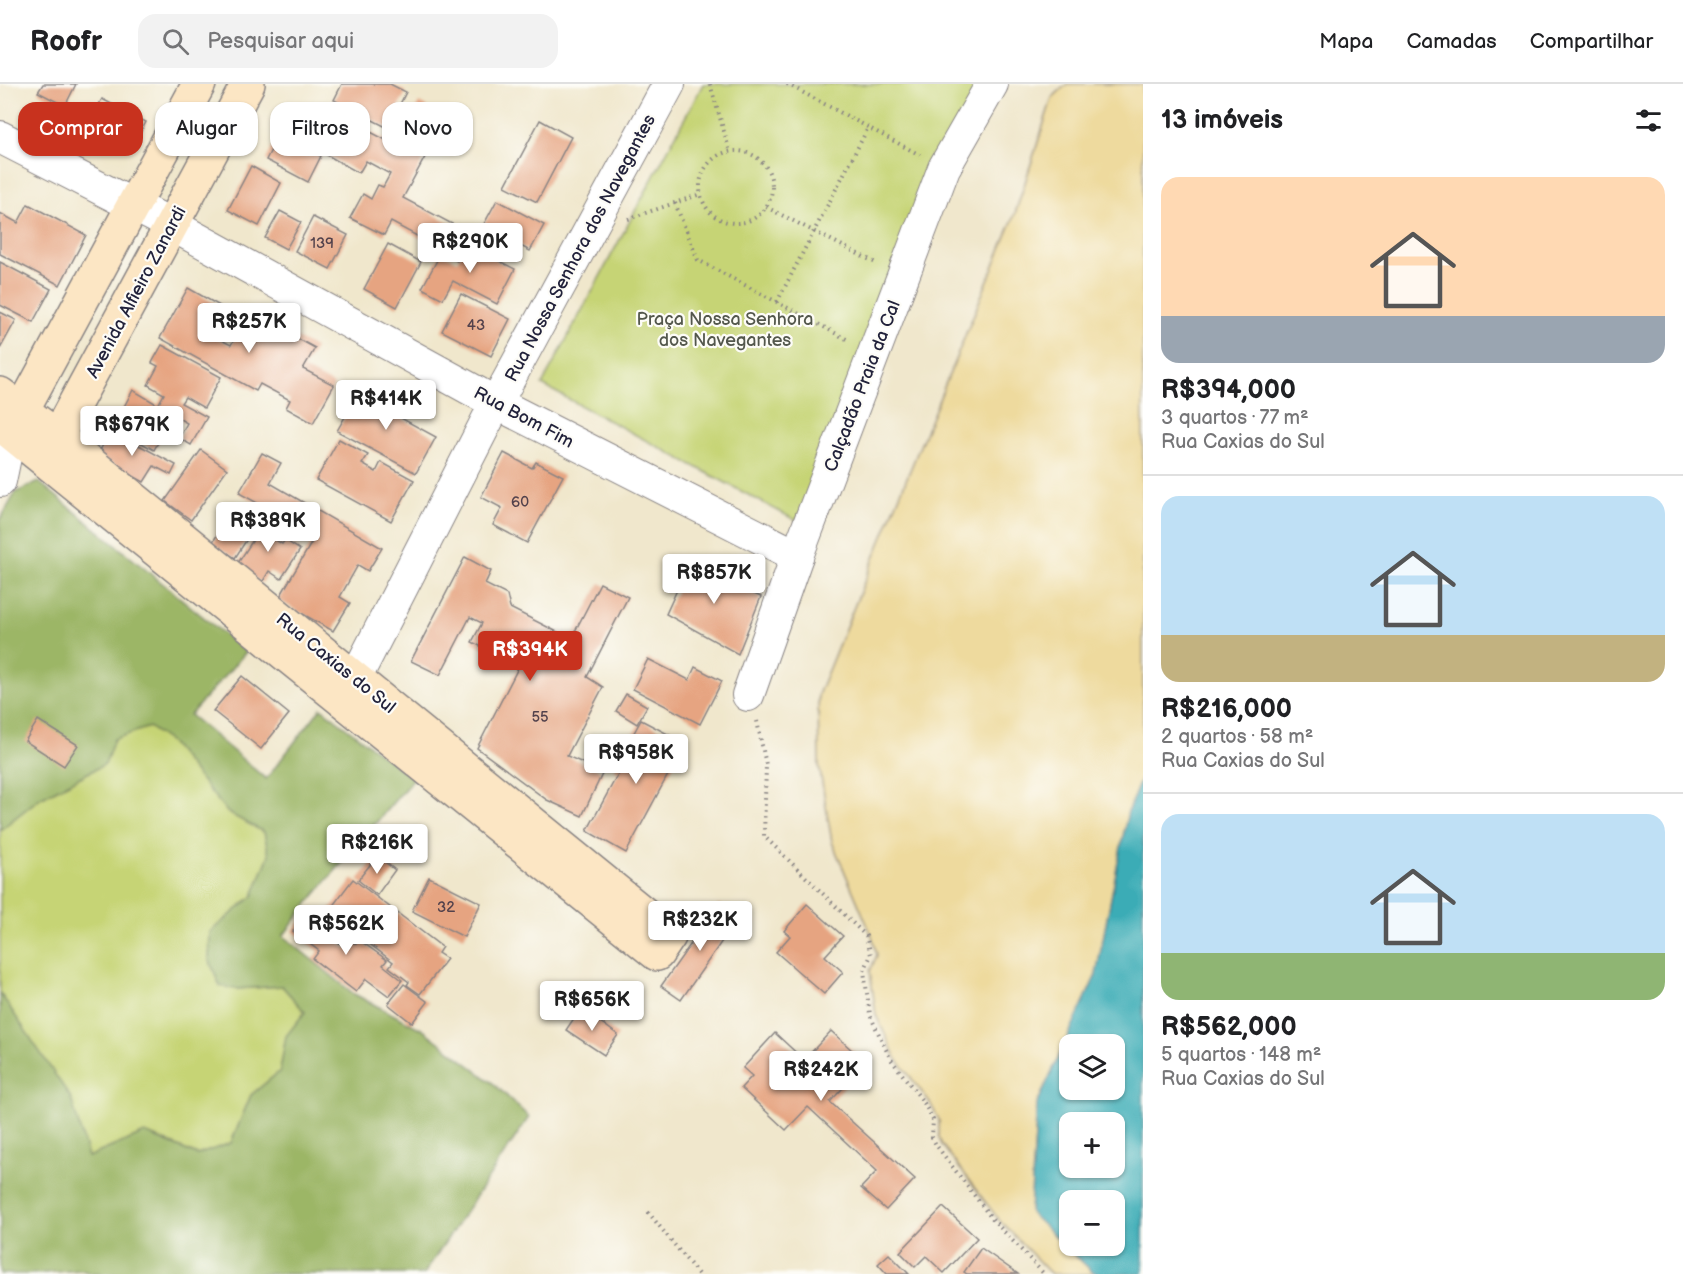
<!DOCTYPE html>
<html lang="pt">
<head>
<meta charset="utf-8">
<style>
	:root { --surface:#fff; --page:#f2f2f2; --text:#202124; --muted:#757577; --line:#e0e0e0; --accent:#c8321e }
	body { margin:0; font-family:"Balsamiq Sans",sans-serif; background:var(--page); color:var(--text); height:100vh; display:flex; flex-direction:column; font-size:22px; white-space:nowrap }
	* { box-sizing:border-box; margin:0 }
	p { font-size:20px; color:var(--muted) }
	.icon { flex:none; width:33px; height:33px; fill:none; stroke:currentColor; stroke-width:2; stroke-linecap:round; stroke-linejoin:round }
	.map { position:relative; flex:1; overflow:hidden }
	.sheet { display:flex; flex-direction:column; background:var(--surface); width:540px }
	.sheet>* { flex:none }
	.banner { position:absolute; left:18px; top:18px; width:570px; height:54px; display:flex; gap:12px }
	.controls { position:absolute; left:1059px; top:950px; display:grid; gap:12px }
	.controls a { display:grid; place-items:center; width:66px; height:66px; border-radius:12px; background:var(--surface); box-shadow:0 2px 4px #0004; font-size:30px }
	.price { position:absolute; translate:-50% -51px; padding:0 14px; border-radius:6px; background:#fff; color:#222; font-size:20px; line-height:39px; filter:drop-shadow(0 2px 3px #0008) }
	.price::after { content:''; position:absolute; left:50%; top:36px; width:18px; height:14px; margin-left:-9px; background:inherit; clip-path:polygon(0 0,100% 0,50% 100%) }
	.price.current { background:var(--accent); color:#fff }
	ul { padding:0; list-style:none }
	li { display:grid; align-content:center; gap:12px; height:318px; padding:0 18px }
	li+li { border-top:2px solid var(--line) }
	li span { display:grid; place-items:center; height:186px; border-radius:18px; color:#555 }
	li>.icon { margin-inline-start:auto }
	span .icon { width:108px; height:108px; fill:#fffc; stroke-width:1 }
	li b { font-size:26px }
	h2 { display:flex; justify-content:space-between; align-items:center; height:72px; padding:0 18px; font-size:26px }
	.pill { padding:0 21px; border-radius:18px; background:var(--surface); box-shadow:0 2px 4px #0004; font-size:21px; line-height:54px }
	.pill.current { background:var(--accent); color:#fff }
	header { display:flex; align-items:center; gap:36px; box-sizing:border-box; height:84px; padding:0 30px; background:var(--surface); border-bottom:2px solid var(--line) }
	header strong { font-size:28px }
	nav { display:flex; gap:33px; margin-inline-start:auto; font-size:21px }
	.search { width:420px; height:54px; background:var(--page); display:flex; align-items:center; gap:15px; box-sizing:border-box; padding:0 21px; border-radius:18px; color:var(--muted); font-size:22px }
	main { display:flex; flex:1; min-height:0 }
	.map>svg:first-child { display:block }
</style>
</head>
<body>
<header>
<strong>Roofr</strong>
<div class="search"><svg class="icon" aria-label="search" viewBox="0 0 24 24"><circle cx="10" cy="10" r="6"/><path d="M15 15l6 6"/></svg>Pesquisar aqui</div>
<nav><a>Mapa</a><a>Camadas</a><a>Compartilhar</a></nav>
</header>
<main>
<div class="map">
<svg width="1143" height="1190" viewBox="0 0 1143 1190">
	<rect width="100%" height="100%" fill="#fdfcf7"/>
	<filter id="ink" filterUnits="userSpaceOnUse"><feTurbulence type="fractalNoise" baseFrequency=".0167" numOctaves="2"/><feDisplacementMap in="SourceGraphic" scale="12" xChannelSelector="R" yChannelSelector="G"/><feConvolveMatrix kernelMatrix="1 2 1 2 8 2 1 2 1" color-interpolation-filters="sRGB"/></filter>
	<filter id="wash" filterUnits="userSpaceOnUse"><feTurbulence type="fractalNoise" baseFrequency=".008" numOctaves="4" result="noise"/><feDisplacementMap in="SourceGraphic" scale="24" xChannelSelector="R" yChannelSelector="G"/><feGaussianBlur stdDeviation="1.35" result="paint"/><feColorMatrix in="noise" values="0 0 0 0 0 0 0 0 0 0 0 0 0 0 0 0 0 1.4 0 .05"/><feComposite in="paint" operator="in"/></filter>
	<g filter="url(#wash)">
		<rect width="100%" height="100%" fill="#f0e7cc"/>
		<g fill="#c6d475" stroke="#747b58" stroke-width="1.5">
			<path d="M 703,0 L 979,0 L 797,437 L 542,301 Z"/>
			<path d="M 149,643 L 170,658 L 228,729 L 264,748 L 269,771 L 253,812 L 210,848 L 236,905 L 282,902 L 305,928 L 286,953 L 280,987 L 251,1011 L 231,1059 L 198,1071 L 145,1049 L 88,1073 L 70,1014 L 0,909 L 0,746 L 40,714 L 105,680 L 114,655 Z"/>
		</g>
		<path fill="#9cb666" stroke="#5f6c50" stroke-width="1.5" d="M 39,398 L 246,568 L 190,631 L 266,695 L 321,624 L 413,695 L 313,813 L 283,852 L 354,910 L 423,946 L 494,1000 L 529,1033 L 424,1190 L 93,1190 L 81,1186 L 33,1190 L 0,1190 L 0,909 L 71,1014 L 88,1073 L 145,1049 L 197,1071 L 231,1059 L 251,1011 L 280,987 L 286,952 L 305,928 L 282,902 L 236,905 L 220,902 L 209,875 L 210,848 L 253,812 L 269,771 L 264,748 L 228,729 L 170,658 L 149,643 L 114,655 L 105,680 L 40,714 L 0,746 L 0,436 L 16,408 Z"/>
		<path fill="#eeda9e" stroke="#887e6c" stroke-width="1.5" d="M 1067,0 L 1143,0 L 1143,690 L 1128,727 L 1096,891 L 1037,1020 L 1030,1128 L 1093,1188 L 1091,1190 L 1051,1190 L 999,1136 L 942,1061 L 939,1053 L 939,1036 L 930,1019 L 896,974 L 876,931 L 870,887 L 877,871 L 872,852 L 832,758 L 819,681 L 818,611 L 1015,130 L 1052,14 Z"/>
		<path fill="#3bacb6" stroke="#2e6778" stroke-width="1.5" fill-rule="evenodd" d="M 1143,690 L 1143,1190 L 1102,1190 L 1093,1188 L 1030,1129 L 1037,1020 L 1096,891 L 1128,727 ZM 1070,960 L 1114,960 L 1114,1005 L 1070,1005 ZM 1070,1038 L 1114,1038 L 1114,1083 L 1070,1083 ZM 1070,1116 L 1114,1116 L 1114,1161 L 1070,1161 Z"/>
		<g id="blocks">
			<g fill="#e6a481">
				<path d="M 43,0 L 76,0 L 65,22 L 38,8 Z"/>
				<path d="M 342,0 L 390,0 L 406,8 L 388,44 L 334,16 Z"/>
				<path d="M 102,15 L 146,38 L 133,62 L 89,39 Z"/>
				<path d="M 419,19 L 446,34 L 403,114 L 456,142 L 443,166 L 391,138 L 384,151 L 350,134 L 363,110 L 371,115 L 378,101 L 383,103 L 390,90 L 366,77 L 359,89 L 325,70 L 344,34 L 403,65 L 406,59 L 400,56 Z"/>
				<path d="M 540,36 L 571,53 L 537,118 L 505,102 Z"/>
				<path d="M 279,50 L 321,72 L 308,98 L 266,76 Z"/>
				<path d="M 251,82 L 281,99 L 259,142 L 228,126 Z"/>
				<path d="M 497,116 L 544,141 L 530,167 L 483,142 Z"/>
				<path d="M 28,120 L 86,151 L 60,201 L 0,170 L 0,129 L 18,139 Z"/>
				<path d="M 280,127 L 301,138 L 286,165 L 265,154 Z"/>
				<path d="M 313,133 L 348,151 L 330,185 L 295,167 Z"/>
				<path d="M 468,156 L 493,169 L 491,173 L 515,185 L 497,220 L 453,197 L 443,215 L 422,204 L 441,169 L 457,177 Z"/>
				<path d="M 388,160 L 421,178 L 397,223 L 364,205 Z"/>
				<path d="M 0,178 L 51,205 L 33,238 L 0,221 Z"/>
				<path d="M 188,204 L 227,226 L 213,252 L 231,261 L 249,228 L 315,264 L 303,285 L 334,301 L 313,339 L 286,324 L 290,316 L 260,300 L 256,307 L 160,254 Z"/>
				<path d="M 461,210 L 510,235 L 491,272 L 442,247 Z"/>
				<path d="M 0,228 L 16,236 L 0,265 Z"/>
				<path d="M 162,261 L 221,293 L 204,324 L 185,313 L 181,319 L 207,333 L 191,361 L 179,354 L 187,339 L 173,331 L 154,366 L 113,343 L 133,306 L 158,321 L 164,310 L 148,301 L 158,282 L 152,279 Z"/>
				<path d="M 370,301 L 393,314 L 386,326 L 436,353 L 416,389 L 337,347 L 358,310 L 363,313 Z"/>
				<path d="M 111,346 L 176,381 L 171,391 L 154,382 L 144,398 L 97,372 Z"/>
				<path d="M 339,355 L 368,371 L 362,380 L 376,388 L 381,378 L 414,396 L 391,437 L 316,396 Z"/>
				<path d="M 201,366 L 227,385 L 191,436 L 165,417 Z"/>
				<path d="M 262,369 L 281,379 L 270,399 L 382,464 L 368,487 L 358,481 L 340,513 L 350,519 L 333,547 L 278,516 L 316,451 L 239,409 Z"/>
				<path d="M 504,369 L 532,384 L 536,378 L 563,392 L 527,459 L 493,441 L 502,424 L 481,413 Z"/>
				<path d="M 235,423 L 258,438 L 235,474 L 212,459 Z"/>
				<path d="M 270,430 L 281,437 L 271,453 L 282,460 L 285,456 L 300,466 L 281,495 L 269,487 L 262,499 L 236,482 Z"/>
				<path d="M 465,473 L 491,487 L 485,500 L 507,511 L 510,524 L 571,555 L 600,499 L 628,513 L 587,593 L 603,603 L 567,672 L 603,688 L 582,732 L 547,716 L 477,664 L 519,582 L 472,558 L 482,539 L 470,533 L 440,591 L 411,577 Z"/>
				<path d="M 692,473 L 742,495 L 738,503 L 761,513 L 738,570 L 666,530 Z"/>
				<path d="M 648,575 L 689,596 L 695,583 L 722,597 L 700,640 L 633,605 Z"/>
				<path d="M 242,592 L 289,630 L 261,665 L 213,627 Z"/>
				<path d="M 626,610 L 647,622 L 637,640 L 616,627 Z"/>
				<path d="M 38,636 L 78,661 L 64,682 L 25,657 Z"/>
				<path d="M 641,636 L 685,659 L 626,769 L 587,747 L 619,688 L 614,685 Z"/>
				<path d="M 377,772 L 395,786 L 377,811 L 358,796 Z"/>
				<path d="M 429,793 L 481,819 L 464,853 L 412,827 Z"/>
				<path d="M 353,795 L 442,863 L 438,869 L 447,875 L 420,910 L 407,901 L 409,898 L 389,883 L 393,878 L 328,828 Z"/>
				<path d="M 719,820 L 738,834 L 681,916 L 661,902 Z"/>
				<path d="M 807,820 L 843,852 L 825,872 L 843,888 L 824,910 L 776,868 L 790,852 L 784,847 Z"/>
				<path d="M 310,826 L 342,850 L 337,857 L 346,864 L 351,857 L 356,860 L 359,856 L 387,876 L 383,881 L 402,896 L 389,912 L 366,895 L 356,908 L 313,875 L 319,867 L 293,847 Z"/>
				<path d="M 404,900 L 428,918 L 412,939 L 388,920 Z"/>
				<path d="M 581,924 L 618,951 L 604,971 L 566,946 Z"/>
				<path d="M 831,947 L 866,979 L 830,1018 L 915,1095 L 886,1126 L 861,1104 L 877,1087 L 808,1023 L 786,1046 L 741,1004 L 752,992 L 743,984 L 775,949 L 804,976 Z"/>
				<path d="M 943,1123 L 977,1154 L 944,1189 L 926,1172 L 915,1183 L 900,1168 Z"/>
				<path d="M 981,1164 L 1018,1190 L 967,1190 L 964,1188 Z"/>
				<path d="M 889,1170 L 909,1190 L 887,1190 L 878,1180 Z"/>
			</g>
		</g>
	</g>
	<g filter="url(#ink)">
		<use href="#blocks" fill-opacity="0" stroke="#898484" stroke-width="1.5"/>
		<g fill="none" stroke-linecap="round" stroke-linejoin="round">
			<defs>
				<g id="street">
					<path d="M 0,53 L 172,141 L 496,319 L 797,472"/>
					<path d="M 0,397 L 10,349"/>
					<path d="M 748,611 L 797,472 L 944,84 L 992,0"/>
					<path d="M 343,615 L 355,595 L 496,319 L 669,0"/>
				</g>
				<g id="secondary">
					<path d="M 0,310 L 58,353 L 670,851 L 657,870 L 0,340"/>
					<path d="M 11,347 L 199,0"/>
					<path d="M 47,371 L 248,0"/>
				</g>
			</defs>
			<use href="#street" stroke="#898484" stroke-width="34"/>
			<use href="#secondary" stroke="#898484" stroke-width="36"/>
			<g stroke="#898484" stroke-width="4" stroke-dasharray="1.5 4.5" stroke-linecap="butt">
				<path d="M 710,0 L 730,68"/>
				<path d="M 787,0 L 920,71"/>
				<circle cx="736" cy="103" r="36"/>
				<path d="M 675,119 L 698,176 L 850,257"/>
				<path d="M 766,123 L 878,180"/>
				<path d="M 628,135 L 701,110"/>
				<path d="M 777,218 L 868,44"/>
				<path d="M 757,637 L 766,681 L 764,752 L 866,852 L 871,871 L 864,887 L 870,931 L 890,974 L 924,1019 L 933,1036 L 932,1053 L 936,1061 L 993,1136 L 1044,1190"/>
				<path d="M 648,1128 L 698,1190"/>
			</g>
			<use href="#street" stroke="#fff" stroke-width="32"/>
			<use href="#secondary" stroke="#fce6c4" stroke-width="33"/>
		</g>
	</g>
	<g text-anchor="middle" stroke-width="4.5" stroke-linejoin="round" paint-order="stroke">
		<g font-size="15" fill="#53424c">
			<text x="322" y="164">139</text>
			<text x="476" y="246">43</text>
			<text x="520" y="423">60</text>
			<text x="540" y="638">55</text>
			<text x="446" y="828">32</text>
		</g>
		<g font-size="18" fill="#22223b" stroke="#fdfcf7">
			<text transform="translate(580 164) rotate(-62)" y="6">Rua Nossa Senhora dos Navegantes</text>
			<text transform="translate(136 208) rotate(-62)" y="6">Avenida Alfieiro Zanardi</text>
			<text transform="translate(862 302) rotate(-69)" y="6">Calçadão Praia da Cal</text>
			<text transform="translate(524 333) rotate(28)" y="6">Rua Bom Fim</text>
			<text transform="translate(336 579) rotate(39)" y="6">Rua Caxias do Sul</text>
		</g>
		<g font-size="18" fill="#53574c" stroke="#fdfcf7">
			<text x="725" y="241">Praça Nossa Senhora<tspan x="725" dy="21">dos Navegantes</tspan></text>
		</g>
	</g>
</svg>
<div class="controls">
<a><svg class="icon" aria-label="layers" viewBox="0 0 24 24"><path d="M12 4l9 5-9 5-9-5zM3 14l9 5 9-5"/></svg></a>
<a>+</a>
<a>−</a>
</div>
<b class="price" style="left:470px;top:190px">R$290K</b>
<b class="price" style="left:249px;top:270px">R$257K</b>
<b class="price" style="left:386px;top:347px">R$414K</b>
<b class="price" style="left:132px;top:373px">R$679K</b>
<b class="price" style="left:268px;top:469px">R$389K</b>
<b class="price" style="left:714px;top:521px">R$857K</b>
<b class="price current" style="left:530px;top:598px">R$394K</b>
<b class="price" style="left:636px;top:701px">R$958K</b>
<b class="price" style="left:377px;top:791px">R$216K</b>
<b class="price" style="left:700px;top:868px">R$232K</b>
<b class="price" style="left:346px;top:872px">R$562K</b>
<b class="price" style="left:592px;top:948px">R$656K</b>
<b class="price" style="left:821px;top:1018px">R$242K</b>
<div class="banner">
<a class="pill current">Comprar</a>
<a class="pill">Alugar</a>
<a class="pill">Filtros</a>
<a class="pill">Novo</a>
</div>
</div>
<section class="sheet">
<h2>13 imóveis<svg class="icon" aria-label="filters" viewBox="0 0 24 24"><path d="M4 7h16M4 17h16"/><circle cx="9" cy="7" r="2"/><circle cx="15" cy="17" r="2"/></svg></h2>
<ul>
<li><span style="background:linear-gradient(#ffd9b3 75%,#9aa5b1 0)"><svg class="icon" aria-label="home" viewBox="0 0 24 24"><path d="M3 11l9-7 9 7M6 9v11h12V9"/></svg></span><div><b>R$394,000</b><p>3 quartos · 77 m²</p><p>Rua Caxias do Sul</p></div></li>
<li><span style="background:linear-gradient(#bfe0f5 75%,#c2b280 0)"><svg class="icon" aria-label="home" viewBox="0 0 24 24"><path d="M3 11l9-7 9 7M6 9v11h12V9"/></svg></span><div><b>R$216,000</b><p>2 quartos · 58 m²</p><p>Rua Caxias do Sul</p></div></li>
<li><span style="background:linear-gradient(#bfe0f5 75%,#8fb573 0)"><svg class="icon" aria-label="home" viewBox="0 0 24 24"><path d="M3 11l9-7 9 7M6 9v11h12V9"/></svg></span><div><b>R$562,000</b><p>5 quartos · 148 m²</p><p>Rua Caxias do Sul</p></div></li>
</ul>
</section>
</main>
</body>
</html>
